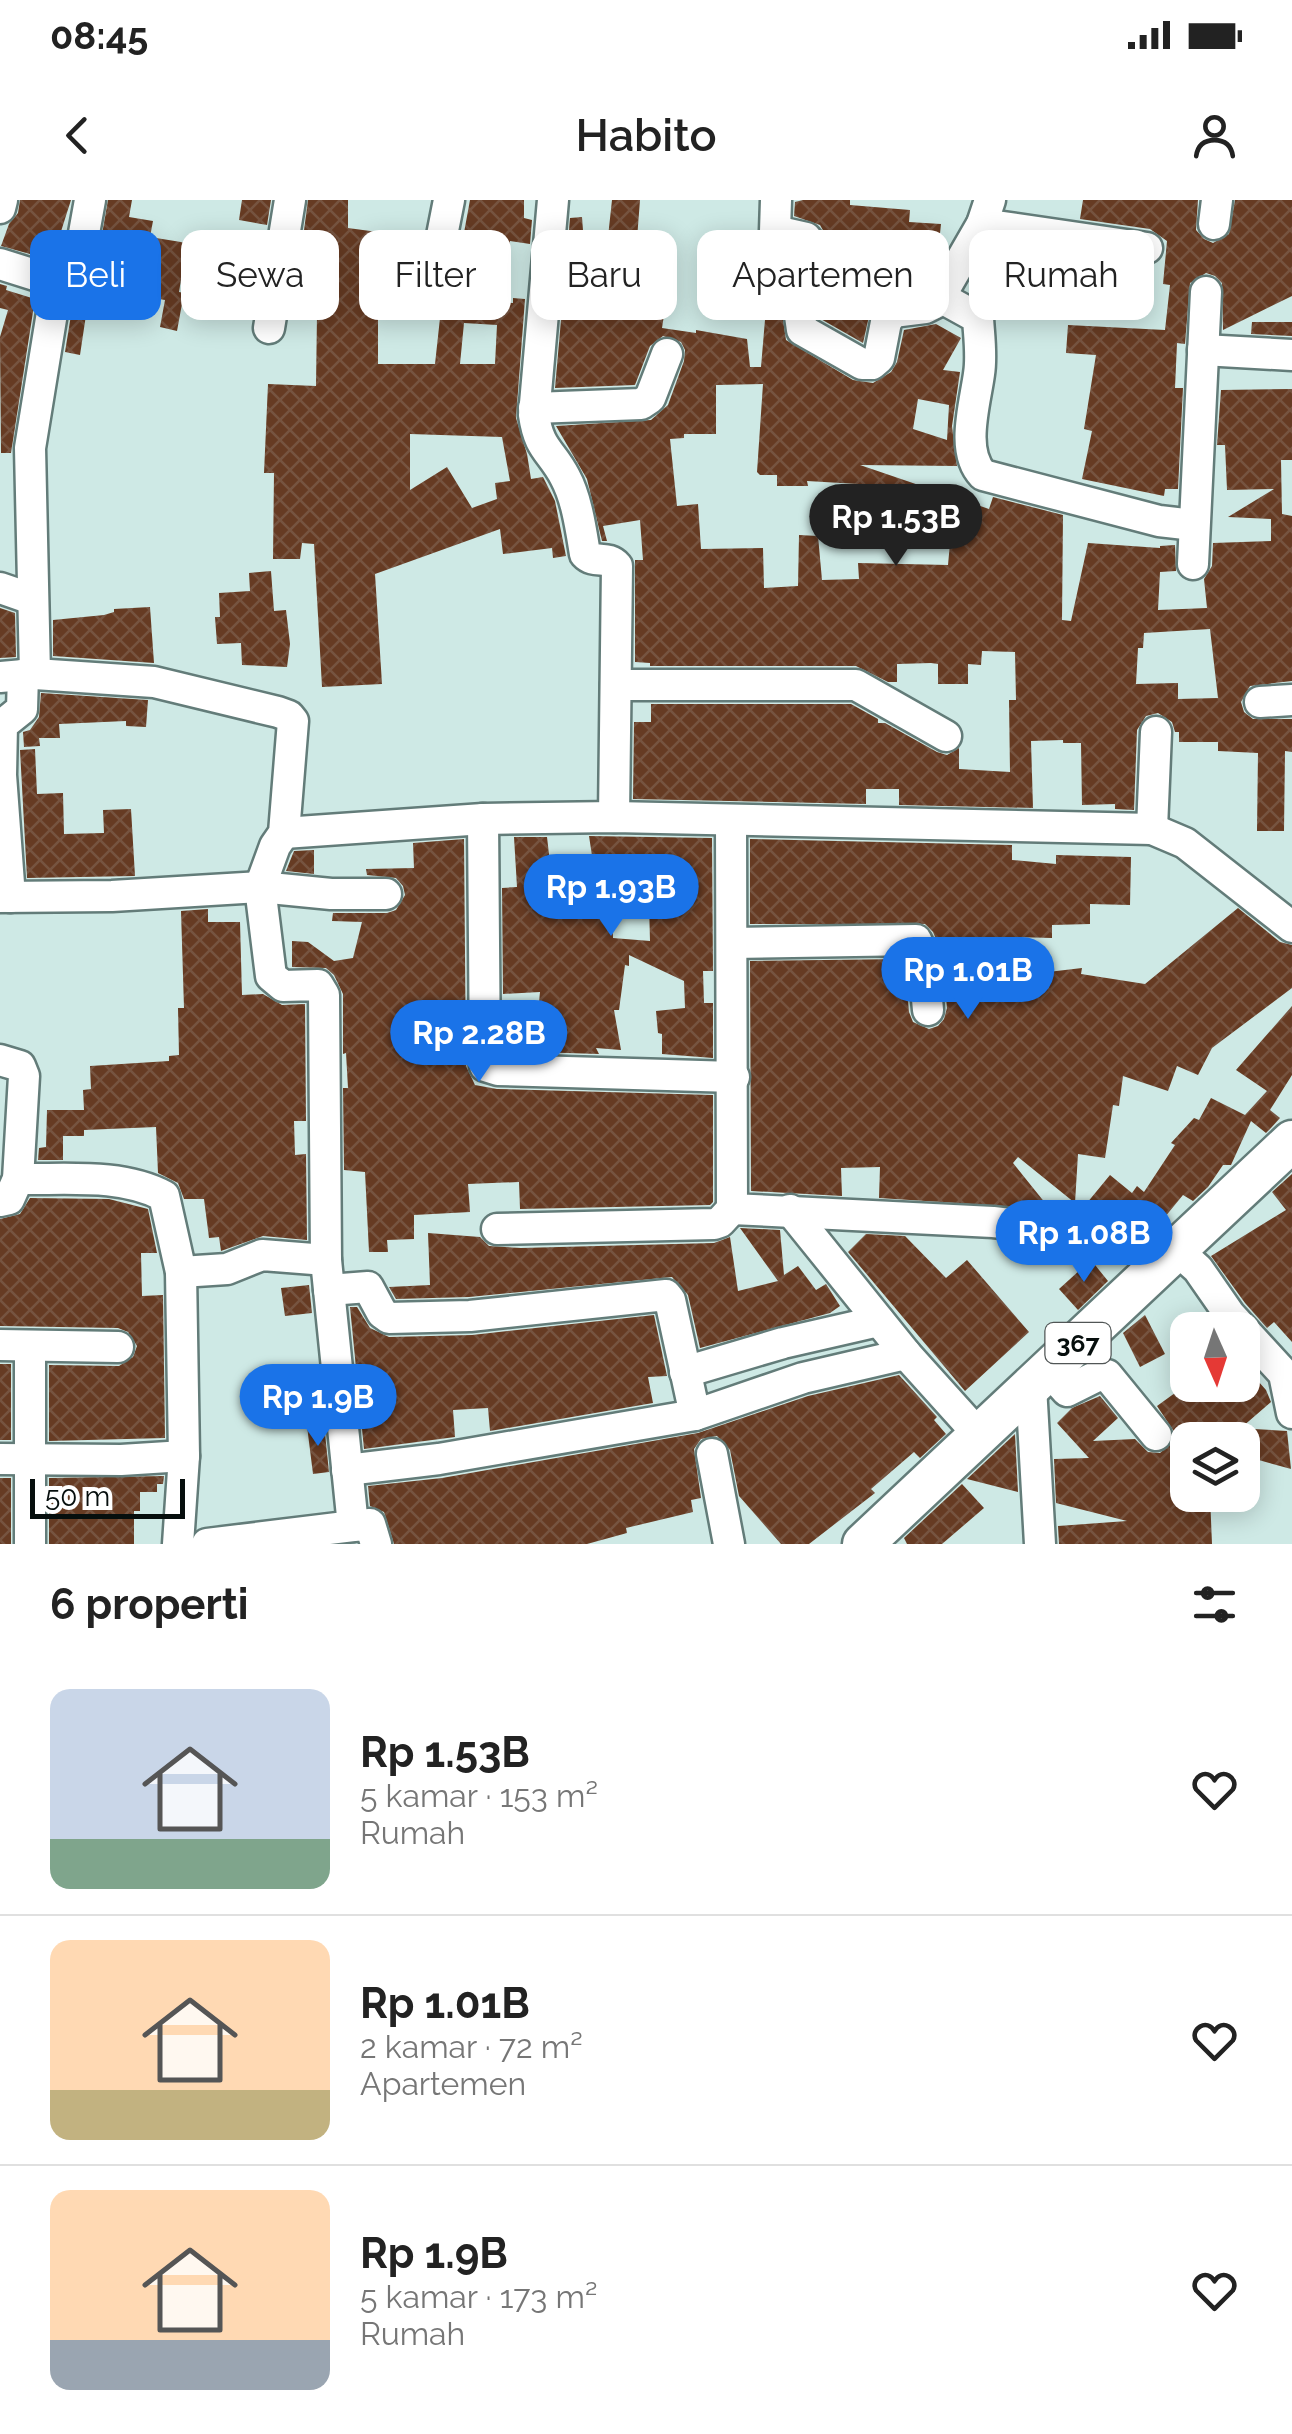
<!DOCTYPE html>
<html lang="id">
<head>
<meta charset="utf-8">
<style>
	:root { --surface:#fff; --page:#f6f6f6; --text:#222; --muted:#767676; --line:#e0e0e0; --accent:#1a73e8 }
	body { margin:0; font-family:Raleway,sans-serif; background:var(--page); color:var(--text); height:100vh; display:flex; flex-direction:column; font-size:38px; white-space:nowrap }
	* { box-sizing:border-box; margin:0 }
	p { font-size:32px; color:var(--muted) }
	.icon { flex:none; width:55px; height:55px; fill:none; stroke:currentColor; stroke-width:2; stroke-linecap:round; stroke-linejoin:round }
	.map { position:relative; height:1344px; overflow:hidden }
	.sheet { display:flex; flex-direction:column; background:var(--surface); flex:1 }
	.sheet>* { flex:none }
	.banner { position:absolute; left:30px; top:30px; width:1232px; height:90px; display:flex; gap:20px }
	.needle { width:65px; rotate:177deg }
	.fabs { position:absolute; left:1170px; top:1112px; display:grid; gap:20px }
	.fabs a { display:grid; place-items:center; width:90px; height:90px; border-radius:20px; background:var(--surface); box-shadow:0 5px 25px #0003; font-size:50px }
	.scale { position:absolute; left:30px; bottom:25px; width:155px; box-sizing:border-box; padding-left:10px; border:5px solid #060e0d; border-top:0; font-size:28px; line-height:35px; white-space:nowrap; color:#060e0d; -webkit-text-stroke:8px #fff; paint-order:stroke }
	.price { position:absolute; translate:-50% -85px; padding:0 22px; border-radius:35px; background:var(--accent); color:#fff; font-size:32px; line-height:65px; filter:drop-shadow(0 2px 5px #0008) }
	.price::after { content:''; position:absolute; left:50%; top:60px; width:30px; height:22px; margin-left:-15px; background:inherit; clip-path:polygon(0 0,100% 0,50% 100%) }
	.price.on { background:#222; color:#fff }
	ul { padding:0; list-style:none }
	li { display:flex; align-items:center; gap:30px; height:250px; padding:0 50px }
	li+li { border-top:2px solid var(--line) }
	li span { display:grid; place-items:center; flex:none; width:280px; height:200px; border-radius:20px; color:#555 }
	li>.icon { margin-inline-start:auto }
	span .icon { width:120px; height:120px; fill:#fffc; stroke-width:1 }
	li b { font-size:42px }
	h2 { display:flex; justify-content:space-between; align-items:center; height:120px; padding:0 50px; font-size:42px }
	.chip { padding:0 35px; border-radius:20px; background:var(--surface); box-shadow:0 5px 25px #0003; font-size:35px; line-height:90px }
	.chip.on { background:var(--accent); color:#fff }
	.status { display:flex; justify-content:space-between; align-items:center; height:70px; padding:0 50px; background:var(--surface); direction:ltr }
	.status svg { height:28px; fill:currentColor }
	header { display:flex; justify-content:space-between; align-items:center; height:130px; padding:0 50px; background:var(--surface); font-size:45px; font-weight:600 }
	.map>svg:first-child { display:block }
</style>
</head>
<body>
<div class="status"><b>08:45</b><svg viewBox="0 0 49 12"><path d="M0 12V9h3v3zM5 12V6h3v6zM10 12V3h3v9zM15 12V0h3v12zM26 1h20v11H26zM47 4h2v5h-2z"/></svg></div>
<header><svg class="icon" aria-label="back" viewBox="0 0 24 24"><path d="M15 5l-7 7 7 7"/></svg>Habito<svg class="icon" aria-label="person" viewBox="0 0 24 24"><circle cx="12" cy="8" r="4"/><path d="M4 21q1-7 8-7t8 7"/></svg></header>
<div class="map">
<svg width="1292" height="1344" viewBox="0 0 1292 1344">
	<defs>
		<pattern id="building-cross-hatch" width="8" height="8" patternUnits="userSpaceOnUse" patternTransform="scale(2.5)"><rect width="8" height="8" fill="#663b23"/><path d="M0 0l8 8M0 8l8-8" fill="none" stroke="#765440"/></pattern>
	</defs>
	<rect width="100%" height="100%" fill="#cee9e5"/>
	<g fill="url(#building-cross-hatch)" fill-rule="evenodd">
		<path d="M 20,0 L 71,0 L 57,44 L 33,45 L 30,54 L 1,46 L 9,24 L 18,13 Z"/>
		<path d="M 108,0 L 132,0 L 129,17 L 153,21 L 150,37 L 187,43 L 179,92 L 184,93 L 177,131 L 160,127 L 165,100 L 107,90 L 105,116 L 86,115 L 80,155 L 65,152 L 72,109 L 75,110 L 76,101 L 89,95 L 93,86 Z"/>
		<path d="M 242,0 L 271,0 L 267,25 L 239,20 Z"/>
		<path d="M 308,0 L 348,0 L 348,28 L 385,33 L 382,57 L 398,57 L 398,82 L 422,84 L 432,89 L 455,87 L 453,100 L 513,103 L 513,98 L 525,99 L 516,218 L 527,254 L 531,279 L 543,277 L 555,301 L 566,356 L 553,358 L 552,348 L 503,354 L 500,329 L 375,374 L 382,484 L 322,487 L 314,344 L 302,343 L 300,359 L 273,359 L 274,273 L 264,273 L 268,184 L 316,186 L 317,114 L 293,114 ZM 378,111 L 440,118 L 435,164 L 378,164 ZM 464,123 L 497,125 L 495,164 L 460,164 ZM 410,234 L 502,237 L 510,281 L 495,283 L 497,299 L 472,308 L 447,267 L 410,290 Z"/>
		<path d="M 470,0 L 524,0 L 524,18 L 532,20 L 530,44 L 510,41 L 505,68 L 459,60 Z"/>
		<path d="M 612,0 L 640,0 L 634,78 L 669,83 L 662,128 L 696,133 L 696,130 L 747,139 L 750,167 L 761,167 L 771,49 L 789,53 L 780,99 L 786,140 L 853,180 L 873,183 L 891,172 L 897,162 L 904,130 L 936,124 L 961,138 L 943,170 L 960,172 L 952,226 L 957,266 L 860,265 L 989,309 L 993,297 L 1063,315 L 1062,420 L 1071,421 L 1088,343 L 1160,348 L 1160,346 L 1175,345 L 1176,371 L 1160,372 L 1158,410 L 1207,408 L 1204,379 L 1212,366 L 1213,343 L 1271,341 L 1271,319 L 1228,317 L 1274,289 L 1227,290 L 1225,245 L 1217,245 L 1221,190 L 1292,189 L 1292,260 L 1281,260 L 1282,314 L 1292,316 L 1292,481 L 1250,486 L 1241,502 L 1244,512 L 1253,519 L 1292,519 L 1292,552 L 1285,551 L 1284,631 L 1257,631 L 1258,553 L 1218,551 L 1218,542 L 1179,542 L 1179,532 L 1175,532 L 1172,522 L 1158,513 L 1146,516 L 1137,530 L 1134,610 L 1115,609 L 1115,604 L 1082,605 L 1081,543 L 1063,543 L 1063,540 L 1031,541 L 1033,608 L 899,605 L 899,589 L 866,589 L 866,604 L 633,599 L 634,522 L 651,522 L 651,504 L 851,504 L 878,519 L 878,523 L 885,523 L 937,552 L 947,555 L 959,548 L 959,569 L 1010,572 L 1009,500 L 1016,500 L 1015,452 L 982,451 L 981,465 L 968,464 L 968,484 L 938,484 L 938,464 L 931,463 L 897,464 L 897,482 L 888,482 L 856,466 L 650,466 L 650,463 L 635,462 L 635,360 L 643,360 L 640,320 L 603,326 L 607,341 L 602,341 L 587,279 L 556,226 L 651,220 L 668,205 L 684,161 L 685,150 L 681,142 L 663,136 L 650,146 L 635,185 L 555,188 L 570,18 L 582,17 L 589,110 L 600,111 ZM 763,184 L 757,272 L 760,275 L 777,275 L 777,286 L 808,286 L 807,281 L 858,284 L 859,335 L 951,332 L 948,365 L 858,363 L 859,379 L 822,380 L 818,336 L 799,335 L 798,386 L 764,388 L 763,348 L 701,349 L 698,304 L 677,306 L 670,239 L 684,238 L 684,234 L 716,234 L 716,185 ZM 918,199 L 949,205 L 947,240 L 913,229 ZM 1210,429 L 1218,498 L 1178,499 L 1178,483 L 1136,484 L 1138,448 L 1143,448 L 1144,433 Z"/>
		<path d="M 803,0 L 850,0 L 850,5 L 910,10 L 909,22 L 941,24 L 938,53 L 935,53 L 933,71 L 924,88 L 883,96 L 870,112 L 863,143 L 819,118 L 817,103 L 822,78 L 834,79 L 841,40 L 828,39 L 820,25 L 794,16 L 795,2 Z"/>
		<path d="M 1083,0 L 1198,0 L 1196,30 L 1204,39 L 1213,43 L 1229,34 L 1235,0 L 1292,0 L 1292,96 L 1223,130 L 1222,83 L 1215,76 L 1206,73 L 1190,83 L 1185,144 L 1177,143 L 1175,188 L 1183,188 L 1178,289 L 1165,289 L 1164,296 L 1082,279 L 1092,231 L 1084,229 L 1096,155 L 1066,153 L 1068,125 L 1165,130 L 1170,85 L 1163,84 L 1167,41 L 1150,29 L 1080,19 Z"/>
		<path d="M 740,66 L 744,102 L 725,101 L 725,68 Z"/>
		<path d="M 0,84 L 7,86 L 6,90 L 35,99 L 11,253 L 1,253 L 0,137 L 8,110 L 0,108 Z"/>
		<path d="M 1252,122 L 1292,122 L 1292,136 L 1251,134 Z"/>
		<path d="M 271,371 L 274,411 L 286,410 L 290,444 L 287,467 L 242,465 L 241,443 L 217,444 L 215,417 L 220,417 L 219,393 L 250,391 L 249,373 Z"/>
		<path d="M 150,407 L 154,463 L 53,456 L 53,420 L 104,415 L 114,412 L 114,409 Z"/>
		<path d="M 0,408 L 15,413 L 16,457 L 0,458 Z"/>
		<path d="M 41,493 L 148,500 L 146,527 L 126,526 L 126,521 L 59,524 L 60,538 L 39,538 L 40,546 L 24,547 L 23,532 L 30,530 L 39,517 Z"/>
		<path d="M 35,549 L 37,594 L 63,593 L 64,634 L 104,633 L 103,610 L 131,609 L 135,676 L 27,678 L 20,550 Z"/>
		<path d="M 589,636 L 712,638 L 713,771 L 703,771 L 704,803 L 713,803 L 713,858 L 662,854 L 662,834 L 658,833 L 656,811 L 685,808 L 684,781 L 629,755 L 629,766 L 625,765 L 619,810 L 614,810 L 621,850 L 596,848 L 599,854 L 534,852 L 540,792 L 503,794 L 502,688 L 517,687 L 514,637 L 547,637 L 552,680 L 596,682 ZM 612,702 L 649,704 L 650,741 L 613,738 Z"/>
		<path d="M 464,639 L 466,866 L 475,885 L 497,889 L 713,895 L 713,1002 L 710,1005 L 520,1009 L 519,982 L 468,984 L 470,1012 L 414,1015 L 414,1039 L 387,1040 L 388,1052 L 369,1052 L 365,972 L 344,970 L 343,888 L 348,888 L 346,853 L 343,854 L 343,794 L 334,775 L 326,768 L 292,767 L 292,741 L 308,742 L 334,761 L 353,758 L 362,722 L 332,721 L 333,713 L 387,713 L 396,710 L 405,695 L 403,686 L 396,678 L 367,675 L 366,669 L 414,668 L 413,643 Z"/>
		<path d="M 750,639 L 1012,645 L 1012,660 L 1056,664 L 1056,655 L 1131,657 L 1130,705 L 1090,704 L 1090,724 L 1052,725 L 1052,738 L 1016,737 L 1048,772 L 1082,768 L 1081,774 L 1145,784 L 1238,708 L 1280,742 L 1292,745 L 1292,788 L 1212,848 L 1198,875 L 1177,866 L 1168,891 L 1123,876 L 1119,906 L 1113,905 L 1105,958 L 1078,954 L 1075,1003 L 1018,957 L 1013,963 L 1050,1009 L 879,998 L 880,967 L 841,968 L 842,996 L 751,991 L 750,761 L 904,759 L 909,812 L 913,822 L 929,829 L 938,826 L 944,819 L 947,808 L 942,753 L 933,732 L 925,724 L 750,724 Z"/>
		<path d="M 314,650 L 314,674 L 286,671 L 294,651 Z"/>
		<path d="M 208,709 L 208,722 L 240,722 L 242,795 L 263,794 L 282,805 L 305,804 L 306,921 L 294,921 L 295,955 L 306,954 L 307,1040 L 263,1036 L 221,1051 L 219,1037 L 209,1038 L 204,999 L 184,999 L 178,983 L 158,973 L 156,927 L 84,930 L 84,936 L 63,936 L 63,960 L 38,960 L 39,948 L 46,947 L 47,910 L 84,910 L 83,890 L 91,889 L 90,866 L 169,861 L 169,856 L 179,855 L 178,808 L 184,808 L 181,711 Z"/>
		<path d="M 1292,806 L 1292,875 L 1270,910 L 1280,918 L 1271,928 L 1266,933 L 1251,921 L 1231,965 L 1223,965 L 1208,987 L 1193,1001 L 1183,995 L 1160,1023 L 1103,1013 L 1088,1013 L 1082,1009 L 1110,975 L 1132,993 L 1137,986 L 1144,992 L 1175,945 L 1171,943 L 1194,918 L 1199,920 L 1211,898 L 1245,915 L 1267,891 L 1236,870 Z"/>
		<path d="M 1292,974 L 1292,1142 L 1274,1122 L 1267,1128 L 1245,1103 L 1211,1056 L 1286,1010 L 1272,992 Z"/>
		<path d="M 30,998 L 109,999 L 148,1009 L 157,1053 L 141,1053 L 142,1096 L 163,1095 L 165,1238 L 49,1241 L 49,1165 L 119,1166 L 133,1157 L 137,1146 L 128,1132 L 118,1128 L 0,1126 L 0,1019 L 20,1014 Z"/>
		<path d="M 740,1028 L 780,1030 L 784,1075 L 798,1066 L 816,1090 L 826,1084 L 840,1106 L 830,1113 L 700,1148 L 688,1095 L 672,1077 L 469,1097 L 396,1099 L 389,1087 L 430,1085 L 428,1033 L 480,1037 L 489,1046 L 521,1048 L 714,1043 L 730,1037 L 738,1091 L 778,1081 Z"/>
		<path d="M 866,1034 L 905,1036 L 946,1078 L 967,1060 L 1029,1132 L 965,1191 L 848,1052 Z"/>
		<path d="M 1091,1060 L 1108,1081 L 1078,1110 L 1059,1089 Z"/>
		<path d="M 309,1085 L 312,1113 L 285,1116 L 281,1088 Z"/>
		<path d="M 350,1107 L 357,1107 L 370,1128 L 389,1137 L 472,1135 L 654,1115 L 667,1176 L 648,1177 L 653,1203 L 490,1231 L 488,1208 L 453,1210 L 455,1237 L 364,1249 Z"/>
		<path d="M 1145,1115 L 1165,1154 L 1140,1167 L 1123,1133 Z"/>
		<path d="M 1242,1163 L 1266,1190 L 1271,1202 L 1227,1240 L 1219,1240 L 1208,1226 L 1188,1240 L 1188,1295 L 1210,1295 L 1212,1344 L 1059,1344 L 1058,1326 L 1127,1321 L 1056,1303 L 1054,1259 L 1089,1258 L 1057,1223 L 1072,1208 L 1100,1196 L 1118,1218 L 1093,1241 L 1135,1239 L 1148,1252 L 1160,1253 L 1173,1242 L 1175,1233 L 1157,1206 L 1186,1185 L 1242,1185 Z"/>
		<rect x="0" y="1164" width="11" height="76"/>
		<path d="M 899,1175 L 937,1217 L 934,1220 L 946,1234 L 920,1258 L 914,1252 L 871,1289 L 875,1293 L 809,1344 L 781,1344 L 739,1296 L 730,1250 L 717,1236 L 701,1239 L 694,1249 L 701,1298 L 691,1300 L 693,1312 L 626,1328 L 627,1333 L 587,1344 L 394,1344 L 384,1312 L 370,1306 L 368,1286 L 442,1278 L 698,1233 L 808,1196 Z"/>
		<path d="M 324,1224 L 329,1272 L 313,1274 L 307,1226 Z"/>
		<path d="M 1254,1229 L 1287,1231 L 1291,1269 L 1255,1259 Z"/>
		<path d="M 1015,1234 L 1018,1292 L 967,1279 Z"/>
		<path d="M 164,1276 L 163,1284 L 157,1284 L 157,1292 L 140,1292 L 140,1311 L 134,1311 L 134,1344 L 49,1344 L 49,1278 Z"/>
		<rect x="0" y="1278" width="11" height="66"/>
		<path d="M 962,1284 L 984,1308 L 942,1344 L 907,1344 L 904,1338 Z"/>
	</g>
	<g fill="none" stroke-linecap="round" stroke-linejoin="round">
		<defs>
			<g id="minor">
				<path d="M 553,0 L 534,215 C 539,250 551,250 565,277 C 577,299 581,330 585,354 C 594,364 608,355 617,366 L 614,617"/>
				<path d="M 776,0 L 775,31 L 806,38 L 810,43 L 798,102 L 802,130 L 862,164 L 872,164 L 879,158 L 886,122 L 893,112 L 925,108 L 937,102 L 982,24 L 990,0"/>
				<path d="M 0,8 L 2,0"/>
				<path d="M 982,24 L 1147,48"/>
				<path d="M 1214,24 L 1217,0"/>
				<path d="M 0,64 L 57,82 L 30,248 L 35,474"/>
				<path d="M 435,71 L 449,0"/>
				<path d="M 57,82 L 75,83 L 90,0"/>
				<path d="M 940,97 L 978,118 C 979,136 982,156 979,174 C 975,204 960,251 983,275 L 1159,321 L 1194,325"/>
				<path d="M 269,128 L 290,0"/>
				<path d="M 1203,150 L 1292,155"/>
				<path d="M 534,208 L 641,204 L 650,198 L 667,154"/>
				<path d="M 1193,364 L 1206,92"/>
				<path d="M 0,388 L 32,399"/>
				<path d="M 0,477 L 35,474 L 154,482 L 278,512 L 289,516 L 293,521 L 284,633 L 275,646 L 260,687 L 271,776 L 283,786 L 318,785 L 324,795 L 326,1060 L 353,1326"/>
				<path d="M 616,485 L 856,485 L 946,536"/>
				<path d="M 1260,502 L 1292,500"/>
				<path d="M 483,619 L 485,866 L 498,870 L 734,877"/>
				<path d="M 731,621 L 732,1009 L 993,1022 L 1149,1039 L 1177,1050 L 1198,1069 L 1230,1115 L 1284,1174 L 1292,1213"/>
				<path d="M 1152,629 L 1156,532"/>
				<path d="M 284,633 L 483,619 L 614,617 L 1152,629 L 1185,643 L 1292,727"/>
				<path d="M 0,697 L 112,696 L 260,687 L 331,694 L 386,694"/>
				<path d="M 10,697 L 1,575 L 2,525 L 22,509 L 23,475"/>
				<path d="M 732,743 L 916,740 L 923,755 L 928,810"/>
				<path d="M 0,860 L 20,866 L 24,876 L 18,979 L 9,999 L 0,1001"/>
				<path d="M 18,979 C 64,980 121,973 164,996 L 181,1072 L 184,1256 L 178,1344"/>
				<path d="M 790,1010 L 906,1154 L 979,1235"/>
				<path d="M 497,1029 L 714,1024 L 720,1022 L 732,1009"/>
				<path d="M 181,1072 L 227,1069 L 262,1055 L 326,1060"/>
				<path d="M 329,1090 L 368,1087 L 382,1113 L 389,1118 L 470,1116 L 666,1095 L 670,1100 L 695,1215"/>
				<path d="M 0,1145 L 118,1147"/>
				<path d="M 1048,1170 L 1067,1191 L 1101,1174 L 1107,1175 L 1156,1235"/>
				<path d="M 685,1172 L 783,1143 L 879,1121"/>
				<path d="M 1031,1186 L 1040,1344"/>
				<path d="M 712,1254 L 729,1344"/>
				<path d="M 0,1259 L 121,1260 L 184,1256"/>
				<path d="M 347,1270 L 439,1259 L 695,1215 L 803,1178 L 906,1154"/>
				<path d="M 30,1344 L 30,1146"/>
				<path d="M 207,1344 L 370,1324 L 376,1344"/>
			</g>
			<path id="major" d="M 863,1344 L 1292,941"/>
		</defs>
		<use href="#minor" stroke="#637c79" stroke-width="35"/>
		<use href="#major" stroke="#637c79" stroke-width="45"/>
		<use href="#minor" stroke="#fff" stroke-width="30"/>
		<use href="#major" stroke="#fff" stroke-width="40"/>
	</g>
	<g text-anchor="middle" stroke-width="10" stroke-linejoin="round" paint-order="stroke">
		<rect fill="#fff" stroke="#515656" stroke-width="2.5" x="1045.5" y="1123" width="65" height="40" rx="8"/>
		<g font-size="25" font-weight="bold" fill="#060e0d">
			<text x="1078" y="1152">367</text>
		</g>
	</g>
</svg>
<div class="fabs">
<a><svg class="needle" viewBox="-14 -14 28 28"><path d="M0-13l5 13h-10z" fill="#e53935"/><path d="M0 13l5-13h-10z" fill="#767676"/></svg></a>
<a><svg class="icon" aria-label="layers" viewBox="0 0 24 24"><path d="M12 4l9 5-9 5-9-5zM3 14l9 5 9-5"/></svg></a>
</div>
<div class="scale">50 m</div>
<b class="price on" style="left:896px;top:369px">Rp 1.53B</b>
<b class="price" style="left:611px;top:739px">Rp 1.93B</b>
<b class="price" style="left:968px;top:822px">Rp 1.01B</b>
<b class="price" style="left:479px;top:885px">Rp 2.28B</b>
<b class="price" style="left:1084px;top:1085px">Rp 1.08B</b>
<b class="price" style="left:318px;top:1249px">Rp 1.9B</b>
<div class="banner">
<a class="chip on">Beli</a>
<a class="chip">Sewa</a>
<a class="chip">Filter</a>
<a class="chip">Baru</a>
<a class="chip">Apartemen</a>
<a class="chip">Rumah</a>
</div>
</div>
<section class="sheet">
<h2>6 properti<svg class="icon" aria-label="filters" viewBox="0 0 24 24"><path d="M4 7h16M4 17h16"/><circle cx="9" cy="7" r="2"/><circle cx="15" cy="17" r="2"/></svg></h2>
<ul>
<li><span style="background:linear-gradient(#c9d6e8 75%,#7fa58c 0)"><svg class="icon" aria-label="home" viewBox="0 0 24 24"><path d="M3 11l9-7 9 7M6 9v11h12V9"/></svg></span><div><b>Rp 1.53B</b><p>5 kamar · 153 m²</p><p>Rumah</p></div><svg class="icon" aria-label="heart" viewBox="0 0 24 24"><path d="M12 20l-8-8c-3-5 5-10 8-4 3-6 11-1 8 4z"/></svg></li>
<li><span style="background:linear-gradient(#ffd9b3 75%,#c2b280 0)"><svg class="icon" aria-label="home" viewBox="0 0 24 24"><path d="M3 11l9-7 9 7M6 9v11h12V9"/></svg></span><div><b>Rp 1.01B</b><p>2 kamar · 72 m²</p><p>Apartemen</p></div><svg class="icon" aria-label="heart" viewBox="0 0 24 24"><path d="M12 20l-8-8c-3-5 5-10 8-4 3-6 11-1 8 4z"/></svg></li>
<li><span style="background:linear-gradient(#ffd9b3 75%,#9aa5b1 0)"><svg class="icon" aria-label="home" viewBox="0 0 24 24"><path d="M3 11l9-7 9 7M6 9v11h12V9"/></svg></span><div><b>Rp 1.9B</b><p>5 kamar · 173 m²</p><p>Rumah</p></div><svg class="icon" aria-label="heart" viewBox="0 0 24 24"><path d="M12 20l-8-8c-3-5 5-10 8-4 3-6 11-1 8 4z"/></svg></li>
</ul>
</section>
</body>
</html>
